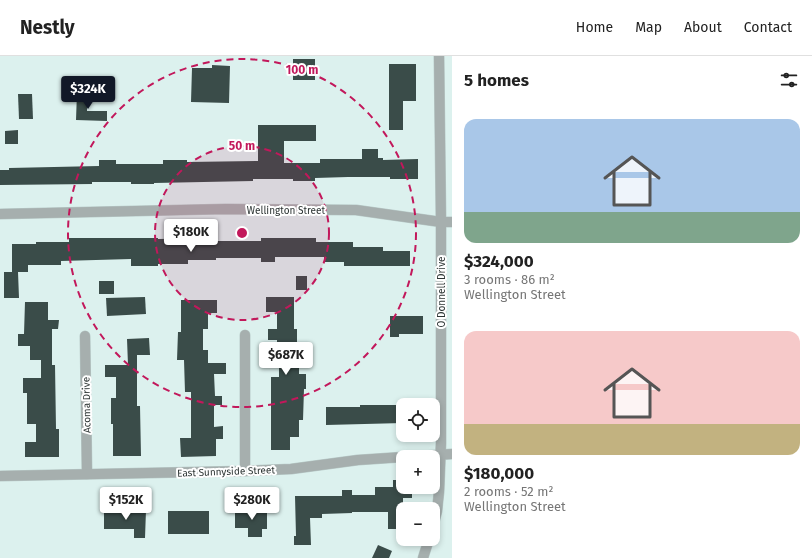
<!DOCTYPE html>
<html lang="en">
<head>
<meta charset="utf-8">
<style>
	:root { --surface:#fff; --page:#f6f6f6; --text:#222; --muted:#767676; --line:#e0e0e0; --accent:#111827 }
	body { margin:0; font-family:"Fira Sans",sans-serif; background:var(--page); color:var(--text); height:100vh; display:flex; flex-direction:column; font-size:15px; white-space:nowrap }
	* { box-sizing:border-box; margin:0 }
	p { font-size:13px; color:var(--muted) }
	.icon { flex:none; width:22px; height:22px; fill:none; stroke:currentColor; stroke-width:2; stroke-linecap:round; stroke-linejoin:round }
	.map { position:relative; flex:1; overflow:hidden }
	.sheet { display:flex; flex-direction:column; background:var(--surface); width:360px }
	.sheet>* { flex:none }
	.controls { position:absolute; left:396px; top:342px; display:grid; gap:8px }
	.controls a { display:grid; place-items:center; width:44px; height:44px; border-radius:8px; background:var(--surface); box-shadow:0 2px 6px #0003; font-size:20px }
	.price { position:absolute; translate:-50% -34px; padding:0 9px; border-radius:4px; background:#fff; color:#222; font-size:13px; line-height:26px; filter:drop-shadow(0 1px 2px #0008) }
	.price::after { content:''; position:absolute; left:50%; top:24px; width:12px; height:9px; margin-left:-6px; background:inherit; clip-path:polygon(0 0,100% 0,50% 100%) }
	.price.current { background:var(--accent); color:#fff }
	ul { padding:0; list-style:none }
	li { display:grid; align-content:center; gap:8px; height:212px; padding:0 12px }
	li span { display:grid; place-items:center; height:124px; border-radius:12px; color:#555 }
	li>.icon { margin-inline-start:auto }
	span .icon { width:72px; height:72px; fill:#fffc; stroke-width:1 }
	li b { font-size:17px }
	h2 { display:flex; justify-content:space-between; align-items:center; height:48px; padding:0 12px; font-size:17px }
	header { display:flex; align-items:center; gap:24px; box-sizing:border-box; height:56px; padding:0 20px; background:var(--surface); border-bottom:1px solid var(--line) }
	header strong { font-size:19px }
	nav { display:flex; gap:22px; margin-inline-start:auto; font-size:14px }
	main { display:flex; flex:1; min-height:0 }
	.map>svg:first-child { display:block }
</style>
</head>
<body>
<header>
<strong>Nestly</strong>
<nav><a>Home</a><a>Map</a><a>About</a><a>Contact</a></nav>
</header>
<main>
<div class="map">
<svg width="452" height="502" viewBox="0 0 452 502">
	<rect width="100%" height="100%" fill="#dcf1ee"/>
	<g fill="#3a4c49">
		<rect x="293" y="3" width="22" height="21"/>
		<path d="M 389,8 L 416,8 L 416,45 L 403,45 L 403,74 L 389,74 Z"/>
		<path d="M 212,9 L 230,10 L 229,47 L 191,46 L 192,12 L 212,12 Z"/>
		<path d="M 77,36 L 87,36 L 87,55 L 107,55 L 107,65 L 76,64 Z"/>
		<path d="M 18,38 L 32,38 L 33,63 L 19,63 Z"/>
		<path d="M 258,69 L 316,69 L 316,85 L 284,85 L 284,107 L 320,107 L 320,103 L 362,103 L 362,93 L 378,93 L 378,102 L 383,102 L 383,104 L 418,103 L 418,123 L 390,123 L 390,121 L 348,121 L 315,122 L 315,125 L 293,125 L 293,123 L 253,123 L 253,125 L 154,127 L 154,128 L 131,128 L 131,126 L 92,126 L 92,128 L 0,129 L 0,114 L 9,114 L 9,112 L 99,110 L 99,104 L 116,104 L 116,108 L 163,108 L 163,104 L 187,104 L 187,106 L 258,105 Z"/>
		<path d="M 18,74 L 18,88 L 5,88 L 5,75 Z"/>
		<path d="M 69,182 L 158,182 L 158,183 L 216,182 L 216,185 L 261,185 L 261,182 L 316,182 L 316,186 L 353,186 L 353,191 L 383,191 L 383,195 L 410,195 L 410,210 L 344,210 L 344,206 L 324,206 L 324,201 L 275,201 L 275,206 L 261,206 L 261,202 L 216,202 L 216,204 L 188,204 L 188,208 L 158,208 L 158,210 L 131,210 L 131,203 L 61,205 L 61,209 L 28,209 L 28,216 L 18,216 L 19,242 L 4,242 L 4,216 L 12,216 L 12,188 L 36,188 L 36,186 L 69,186 Z"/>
		<rect x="296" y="220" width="11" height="14"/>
		<rect x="99" y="225" width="15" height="13"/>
		<path d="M 145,241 L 146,258 L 107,260 L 106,242 Z"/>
		<path d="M 266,241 L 294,241 L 294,273 L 297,273 L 297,305 L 299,305 L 299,318 L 306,318 L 306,333 L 304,333 L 303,364 L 299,364 L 299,381 L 290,381 L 290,394 L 271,394 L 271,321 L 279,321 L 279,300 L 277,300 L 277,284 L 268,284 L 268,273 L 277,273 L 277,256 L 266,256 Z"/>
		<path d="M 181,244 L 217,244 L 217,257 L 208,257 L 208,273 L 203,273 L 203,294 L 208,294 L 208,307 L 226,307 L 226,318 L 214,318 L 215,340 L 222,340 L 222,349 L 214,349 L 214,371 L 223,370 L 223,383 L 216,383 L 216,400 L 181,401 L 180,382 L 191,382 L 191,336 L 185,336 L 184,304 L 177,304 L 178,276 L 181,276 Z"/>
		<path d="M 25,246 L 48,246 L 48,264 L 59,264 L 58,273 L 52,273 L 52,309 L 55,309 L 56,373 L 59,373 L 59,401 L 25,401 L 25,386 L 36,386 L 36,368 L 27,368 L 27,337 L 23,337 L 23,322 L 41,322 L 41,304 L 30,304 L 30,290 L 18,290 L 18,278 L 24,278 Z"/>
		<path d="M 390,260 L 423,260 L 423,278 L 399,278 L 399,281 L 390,281 Z"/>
		<path d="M 149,282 L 150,299 L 137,299 L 137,350 L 140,350 L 141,400 L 113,400 L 113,368 L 111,368 L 111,342 L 116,342 L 116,321 L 105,321 L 105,309 L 128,309 L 127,283 Z"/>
		<path d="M 360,349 L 396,349 L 396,350 L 403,350 L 403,367 L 326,369 L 326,351 L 360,351 Z"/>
		<path d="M 393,424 L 403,424 L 403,431 L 412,431 L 412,442 L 403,442 L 403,473 L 388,473 L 388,456 L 352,456 L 352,457 L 322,458 L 322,462 L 310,462 L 311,489 L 294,489 L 294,480 L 296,480 L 295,440 L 342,440 L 342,434 L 352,434 L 352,439 L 375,439 L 375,431 L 393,431 Z"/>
		<path d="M 104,453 L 146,454 L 145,482 L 134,482 L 134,473 L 104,473 Z"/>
		<path d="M 235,453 L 267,453 L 267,473 L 262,473 L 262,481 L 248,481 L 248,472 L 235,472 Z"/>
		<rect x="168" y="455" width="41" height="23"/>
		<path d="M 378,489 L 392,495 L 389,502 L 372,502 Z"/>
	</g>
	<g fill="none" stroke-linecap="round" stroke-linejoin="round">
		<defs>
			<g id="street">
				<path d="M 0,158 L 226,153 L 356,154 L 441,166 L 452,166"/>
				<path d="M 85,280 L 87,418"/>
				<path d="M 405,401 L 452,398"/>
				<path d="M 245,415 L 245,279"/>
				<path d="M 0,420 L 245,415 L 291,413 L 358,404 L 403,401"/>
				<path d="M 433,471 L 437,455 L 439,436 L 441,387 L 441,166 L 439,0"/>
				<path d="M 423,502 L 429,483"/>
			</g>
		</defs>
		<use href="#street" stroke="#b9cbc9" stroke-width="11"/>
		<use href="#street" stroke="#a6afae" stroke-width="10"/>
	</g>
	<circle cx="242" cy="177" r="87" fill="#c2185b" fill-opacity=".12"/>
	<g fill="none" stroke="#c2185b" stroke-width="2" stroke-dasharray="7 5">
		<circle cx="242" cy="177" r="87"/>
		<circle cx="242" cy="177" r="174"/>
	</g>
	<g text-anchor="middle" stroke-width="4" stroke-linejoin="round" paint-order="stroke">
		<g font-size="10" fill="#2c3433" stroke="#fff">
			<text x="286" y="158">Wellington Street</text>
			<text transform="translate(441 236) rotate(-90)" y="4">O Donnell Drive</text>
			<text transform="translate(86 349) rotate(-91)" y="4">Acoma Drive</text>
			<text transform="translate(226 415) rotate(-2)" y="4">East Sunnyside Street</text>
		</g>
	</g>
	<circle cx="242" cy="177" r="6" fill="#c2185b" stroke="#fff" stroke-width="2"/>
	<g font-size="12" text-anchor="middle" font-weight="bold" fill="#c2185b" stroke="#fff" stroke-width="4" stroke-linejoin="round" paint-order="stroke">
		<text x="302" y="18">100 m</text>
		<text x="242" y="94">50 m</text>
	</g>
</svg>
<div class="controls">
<a><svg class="icon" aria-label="locate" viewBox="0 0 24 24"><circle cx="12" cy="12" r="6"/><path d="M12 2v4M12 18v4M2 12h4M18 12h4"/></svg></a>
<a>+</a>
<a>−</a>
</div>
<b class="price current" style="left:88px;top:54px">$324K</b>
<b class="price" style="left:191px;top:197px">$180K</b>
<b class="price" style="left:286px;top:320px">$687K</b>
<b class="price" style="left:126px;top:465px">$152K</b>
<b class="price" style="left:252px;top:465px">$280K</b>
</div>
<section class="sheet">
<h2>5 homes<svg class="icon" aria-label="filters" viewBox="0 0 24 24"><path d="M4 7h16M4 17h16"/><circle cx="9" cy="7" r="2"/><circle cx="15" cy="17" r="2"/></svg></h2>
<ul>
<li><span style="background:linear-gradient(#a9c7e8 75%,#7fa58c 0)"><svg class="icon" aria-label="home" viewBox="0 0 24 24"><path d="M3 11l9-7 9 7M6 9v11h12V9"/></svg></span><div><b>$324,000</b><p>3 rooms · 86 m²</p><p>Wellington Street</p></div></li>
<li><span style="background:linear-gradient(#f6c9c9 75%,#c2b280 0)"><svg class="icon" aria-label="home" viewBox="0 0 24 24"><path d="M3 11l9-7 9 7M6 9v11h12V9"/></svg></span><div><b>$180,000</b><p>2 rooms · 52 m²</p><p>Wellington Street</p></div></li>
</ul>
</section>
</main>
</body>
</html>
